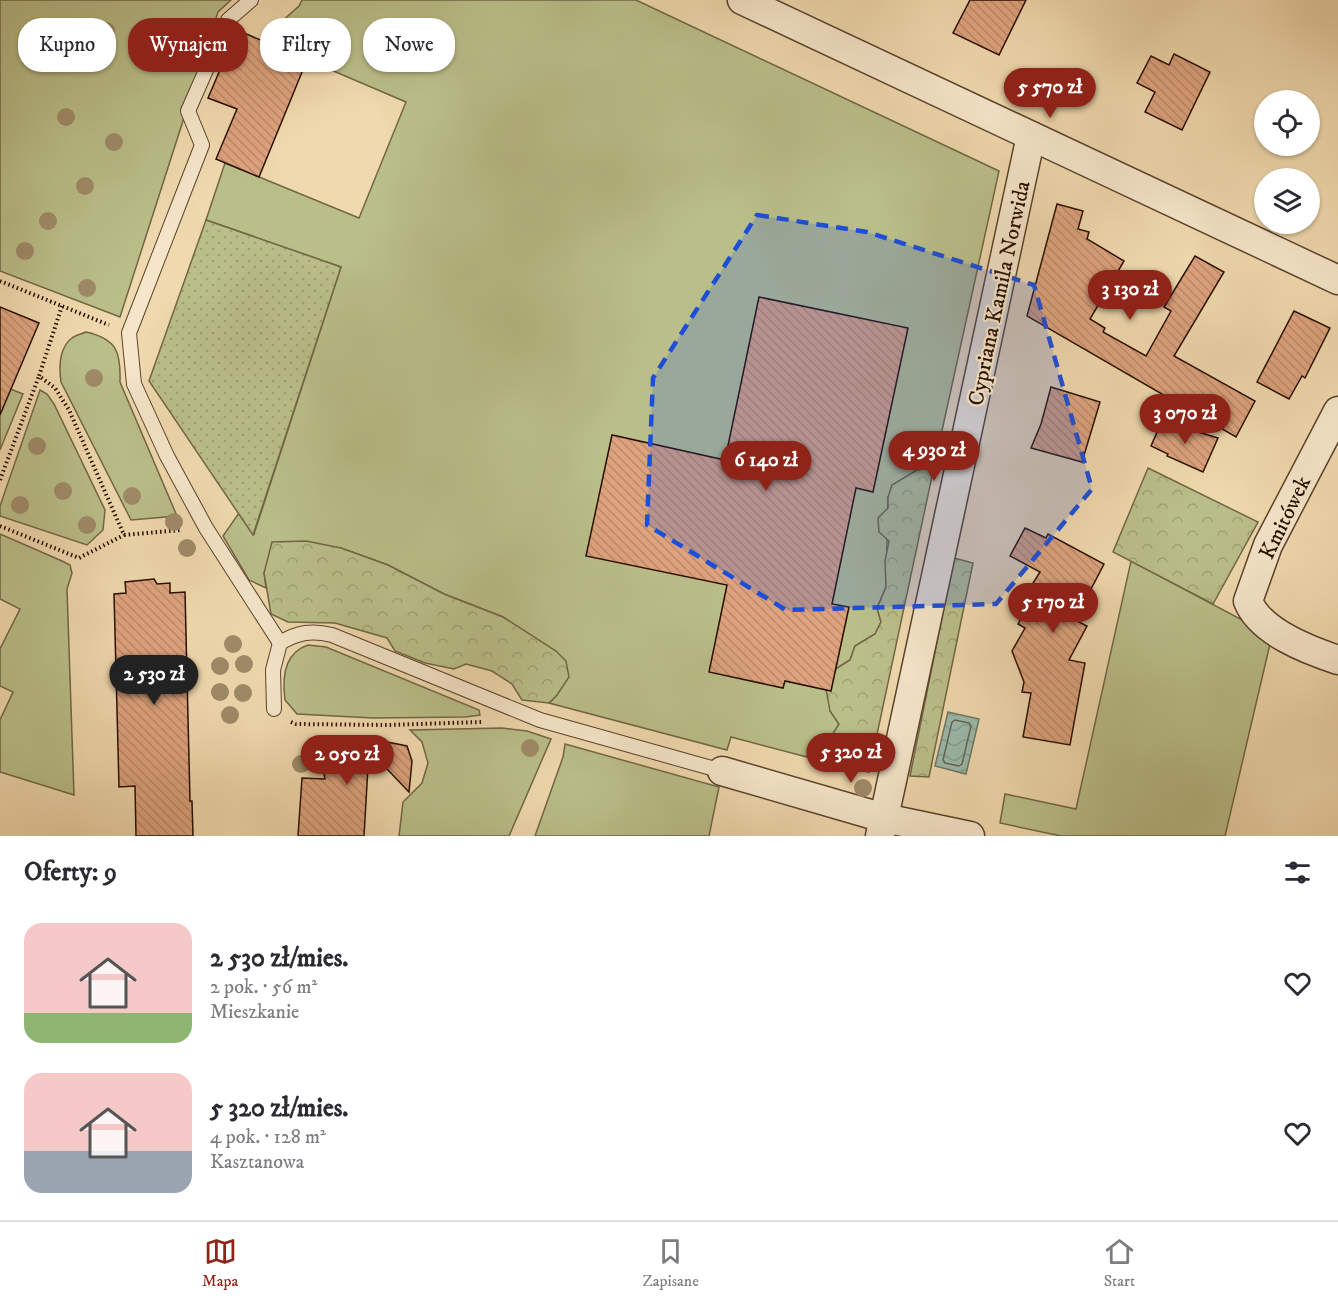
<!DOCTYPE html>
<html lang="pl">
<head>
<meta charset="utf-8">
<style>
	:root { --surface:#fff; --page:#f7f7f7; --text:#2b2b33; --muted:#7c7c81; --line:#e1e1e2; --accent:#8f2418 }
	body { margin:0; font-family:"IM FELL DW Pica",serif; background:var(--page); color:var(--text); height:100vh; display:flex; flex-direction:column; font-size:22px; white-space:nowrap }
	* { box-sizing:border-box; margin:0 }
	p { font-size:20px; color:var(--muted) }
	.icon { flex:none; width:33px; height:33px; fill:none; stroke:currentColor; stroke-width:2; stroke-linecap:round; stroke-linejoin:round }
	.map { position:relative; height:836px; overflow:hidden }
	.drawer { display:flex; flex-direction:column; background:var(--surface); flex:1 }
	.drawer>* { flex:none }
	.top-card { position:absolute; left:18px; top:18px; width:600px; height:54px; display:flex; gap:12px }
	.buttons { position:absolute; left:1254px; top:90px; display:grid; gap:12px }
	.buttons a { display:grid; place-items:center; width:66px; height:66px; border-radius:50%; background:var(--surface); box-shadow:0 2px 4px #0004; font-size:30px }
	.price { position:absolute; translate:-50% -51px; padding:0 14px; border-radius:21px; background:var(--accent); color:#fff; font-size:20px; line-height:39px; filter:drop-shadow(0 2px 3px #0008) }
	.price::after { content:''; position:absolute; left:50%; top:36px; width:18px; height:14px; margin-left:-9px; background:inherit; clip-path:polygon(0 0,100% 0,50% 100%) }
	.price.selected { background:#222; color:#fff }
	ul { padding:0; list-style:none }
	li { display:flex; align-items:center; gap:18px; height:150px; padding:0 24px }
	li span { display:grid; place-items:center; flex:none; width:168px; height:120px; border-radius:18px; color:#555 }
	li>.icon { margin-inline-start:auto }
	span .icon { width:72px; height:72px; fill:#fffc; stroke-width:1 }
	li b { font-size:26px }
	h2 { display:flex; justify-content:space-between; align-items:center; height:72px; padding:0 24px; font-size:26px }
	.pill { padding:0 21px; border-radius:24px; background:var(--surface); box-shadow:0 2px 4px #0004; font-size:21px; line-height:54px }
	.pill.selected { background:var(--accent); color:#fff }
	.tabs { display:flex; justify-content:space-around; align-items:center; height:84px; border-top:2px solid var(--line); background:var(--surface); font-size:16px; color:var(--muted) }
	.tabs a { display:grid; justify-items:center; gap:3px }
	.tabs .selected { color:var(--accent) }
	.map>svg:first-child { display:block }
</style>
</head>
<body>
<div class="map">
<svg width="1338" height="836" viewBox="0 0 1338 836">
	<defs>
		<pattern id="forest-crowns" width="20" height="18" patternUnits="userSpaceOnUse" patternTransform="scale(1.5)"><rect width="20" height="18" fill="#babf8a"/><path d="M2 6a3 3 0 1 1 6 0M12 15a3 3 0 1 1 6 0" fill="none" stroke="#a0a375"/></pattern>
		<pattern id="park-dots" width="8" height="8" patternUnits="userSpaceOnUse" patternTransform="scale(1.5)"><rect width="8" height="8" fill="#babf8a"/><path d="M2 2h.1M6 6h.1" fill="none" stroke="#a0a375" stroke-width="1.8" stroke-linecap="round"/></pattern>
		<pattern id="water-waves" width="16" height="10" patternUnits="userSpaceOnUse" patternTransform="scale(1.5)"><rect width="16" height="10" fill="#9abaab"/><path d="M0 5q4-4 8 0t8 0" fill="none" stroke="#859f91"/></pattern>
		<pattern id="building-back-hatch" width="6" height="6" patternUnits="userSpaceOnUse" patternTransform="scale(1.5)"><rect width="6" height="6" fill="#dda37e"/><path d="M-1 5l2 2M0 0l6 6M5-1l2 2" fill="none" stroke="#be8b6b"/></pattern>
	</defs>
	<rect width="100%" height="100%" fill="#f0d9ae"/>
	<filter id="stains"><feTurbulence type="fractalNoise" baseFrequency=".00333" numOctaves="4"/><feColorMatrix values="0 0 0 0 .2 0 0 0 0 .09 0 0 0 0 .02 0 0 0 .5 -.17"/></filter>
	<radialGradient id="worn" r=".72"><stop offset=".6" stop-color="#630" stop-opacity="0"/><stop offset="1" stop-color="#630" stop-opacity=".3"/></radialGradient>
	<g fill="#babf8a" stroke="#726645" stroke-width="1.5">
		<path d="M 0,0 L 231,0 L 218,12 L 120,317 L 0,271 Z"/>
		<path d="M 302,0 L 636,0 L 999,171 L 934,467 L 917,470 L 888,497 L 886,587 L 877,608 L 881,622 L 875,634 L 855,646 L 850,660 L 834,670 L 830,711 L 839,724 L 828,743 L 826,762 L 731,737 L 727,750 L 549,703 L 557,695 L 528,634 L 503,617 L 444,594 L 388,565 L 341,548 L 264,573 L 266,588 L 249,580 L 223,536 L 239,513 L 254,534 L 341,267 L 206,220 L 225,163 L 359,218 L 406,102 L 261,40 L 299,6 Z"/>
		<path d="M 86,332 C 117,339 121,352 120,382 L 177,516 L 131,520 L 61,382 C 59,368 59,348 72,338 C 75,335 82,334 86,332 Z"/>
		<path d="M 0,385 L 23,394 L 0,450 Z"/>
		<path d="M 40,390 L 47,394 L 54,404 L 105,510 L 103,530 L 87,545 L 0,516 L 0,506 Z"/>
		<path d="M 0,534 L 62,561 L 70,565 L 72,573 L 67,589 L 74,795 L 0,772 L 0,720 L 13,692 L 0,686 L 0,649 L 20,609 L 0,599 Z"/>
		<path d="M 1131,561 L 1248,623 L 1270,644 L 1225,836 L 1061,836 L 1000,823 L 1005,794 L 1076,809 Z"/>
		<path d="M 308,645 L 326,647 L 479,710 L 480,715 L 465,717 L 373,718 L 297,714 L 285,700 C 282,678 284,653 308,645 Z"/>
		<path d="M 502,728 L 527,731 L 551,739 L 509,836 L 399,836 L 403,802 L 422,783 L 428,763 L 422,742 L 410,730 Z"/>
		<path d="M 565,744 L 719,787 L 709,836 L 535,836 L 563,757 Z"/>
	</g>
	<g fill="url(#forest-crowns)" stroke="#726645" stroke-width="1.5">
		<path d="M 934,467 L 869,772 L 826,762 L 827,743 L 839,724 L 830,711 L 825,684 L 834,670 L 850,660 L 855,646 L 875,634 L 881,622 L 877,608 L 886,587 L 885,561 L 889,541 L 879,532 L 878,518 L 888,508 L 888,497 L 892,485 L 917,470 Z"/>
		<path d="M 1148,468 L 1258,522 L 1213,604 L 1113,552 Z"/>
		<path d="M 306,541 L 341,548 L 388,565 L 444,594 L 503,617 L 556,651 L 566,661 L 569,677 L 557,695 L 549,703 L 522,700 L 512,684 L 492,671 L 466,664 L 454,669 L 425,663 L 395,651 L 387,638 L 335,623 L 288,622 L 271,614 L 264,573 L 272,542 Z"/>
		<path d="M 954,558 L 973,563 L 929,777 L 910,776 Z"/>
	</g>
	<path fill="url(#park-dots)" stroke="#726645" stroke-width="1.5" d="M 206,220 L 341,267 L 253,535 L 149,381 Z"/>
	<path fill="url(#water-waves)" stroke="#6d7567" stroke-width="1.5" d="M 948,712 L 979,719 L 966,774 L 935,766 Z"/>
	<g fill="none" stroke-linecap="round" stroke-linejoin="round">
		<path stroke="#626456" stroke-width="1.5" d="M 955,720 L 969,723 L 971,726 L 962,764 L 959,766 L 945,763 L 943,760 L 952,722 Z"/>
	</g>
	<g fill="url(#building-back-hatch)" stroke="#290e00" stroke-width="1.5">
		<path d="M 970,0 L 1026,0 L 999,55 L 953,33 Z"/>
		<path d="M 237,30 L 307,60 L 259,177 L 216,159 L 237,109 L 208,98 Z"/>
		<path d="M 1174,54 L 1210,72 L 1182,130 L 1145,112 L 1155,92 L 1137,83 L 1151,56 L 1169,65 Z"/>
		<path d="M 1057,204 L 1083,211 L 1078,229 L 1089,232 L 1087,239 L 1124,261 L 1090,319 L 1105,328 L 1103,332 L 1146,356 L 1171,311 L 1164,307 L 1195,256 L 1224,272 L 1174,356 L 1255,401 L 1236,437 L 1027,316 Z"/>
		<path d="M 759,297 L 908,328 L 873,492 L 856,488 L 832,604 L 849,607 L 831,691 L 785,681 L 783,688 L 709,672 L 727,585 L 586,556 L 612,435 L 725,460 Z"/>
		<path d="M 0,307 L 39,323 L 0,415 Z"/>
		<path d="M 1294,311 L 1330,328 L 1305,378 L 1302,376 L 1289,399 L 1257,382 Z"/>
		<path d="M 1051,387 L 1100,402 L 1082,462 L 1031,448 L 1041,424 Z"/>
		<path d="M 1162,421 L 1218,438 L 1203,472 L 1167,456 L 1168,454 L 1151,446 Z"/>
		<path d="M 1025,528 L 1046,538 L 1048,534 L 1104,564 L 1075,620 L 1087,626 L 1069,660 L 1085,663 L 1070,745 L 1023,737 L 1031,693 L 1022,692 L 1024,682 L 1012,651 L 1025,628 L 1018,624 L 1032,599 L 1025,596 L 1040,572 L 1010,556 Z"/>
		<path d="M 154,579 L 157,584 L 170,583 L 170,593 L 185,592 L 190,801 L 192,801 L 193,836 L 136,836 L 135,786 L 119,787 L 114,594 L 126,593 L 125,582 Z"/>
		<path d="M 357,736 L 407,746 L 412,761 L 409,792 L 369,750 L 364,836 L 298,836 L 302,778 L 325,779 L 317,738 L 361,741 Z"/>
	</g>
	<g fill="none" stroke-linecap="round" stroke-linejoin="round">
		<defs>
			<g id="service">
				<path d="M 251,0 L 228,20 L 188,111 L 202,145 L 129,333 L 134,384 L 167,456 L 206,528 L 280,643"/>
				<path d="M 274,709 L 273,670 L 280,643 C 298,632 312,630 332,635 L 540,720 L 722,771"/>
			</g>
			<g id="minor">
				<path d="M 742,0 L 1338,280"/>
				<path d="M 1338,411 L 1268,545 L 1248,601 C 1260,632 1308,650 1338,660"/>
				<path d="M 722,771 L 884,818 L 970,836"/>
				<path d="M 880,836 L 1031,136"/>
			</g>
		</defs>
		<use href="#service" stroke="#5b412c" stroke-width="16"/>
		<use href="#minor" stroke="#5b412c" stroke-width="31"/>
		<g stroke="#290e00" stroke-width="4" stroke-dasharray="1.5 3" stroke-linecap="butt">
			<path d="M 0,281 L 109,325"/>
			<path d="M 62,306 L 39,376 L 55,388 L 69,410 L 124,535 L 181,530"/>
			<path d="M 0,480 L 39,376"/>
			<path d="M 0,526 L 79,558 L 124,535"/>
			<path d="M 291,722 L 296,724 L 388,725 L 481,722"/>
		</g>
		<use href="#service" stroke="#f5e6ca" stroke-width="14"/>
		<use href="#minor" stroke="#f5e6ca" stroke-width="28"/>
	</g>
	<g fill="#9f8b69">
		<circle cx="106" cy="31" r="9"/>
		<circle cx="66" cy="117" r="9"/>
		<circle cx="114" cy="142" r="9"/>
		<circle cx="85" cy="186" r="9"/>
		<circle cx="48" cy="221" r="9"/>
		<circle cx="25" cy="251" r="9"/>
		<circle cx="87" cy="288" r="9"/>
		<circle cx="94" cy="378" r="9"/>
		<circle cx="37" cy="446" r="9"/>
		<circle cx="63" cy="491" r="9"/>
		<circle cx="132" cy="496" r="9"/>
		<circle cx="20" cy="505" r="9"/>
		<circle cx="174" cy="522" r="9"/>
		<circle cx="87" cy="525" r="9"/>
		<circle cx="187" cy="548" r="9"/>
		<circle cx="233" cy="644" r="9"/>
		<circle cx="244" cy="664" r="9"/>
		<circle cx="220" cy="666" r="9"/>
		<circle cx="220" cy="692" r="9"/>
		<circle cx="243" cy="693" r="9"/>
		<circle cx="230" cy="715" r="9"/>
		<circle cx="530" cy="748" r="9"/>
		<circle cx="316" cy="749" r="9"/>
		<circle cx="301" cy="764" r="9"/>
		<circle cx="863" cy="788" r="9"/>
	</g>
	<path fill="#1d4ed8" fill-opacity="0.2" stroke="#1d4ed8" stroke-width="4.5" stroke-dasharray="12 8" stroke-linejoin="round" d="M 757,215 L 867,232 L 1034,285 L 1092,489 L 996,604 L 786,610 L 647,525 L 653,378 Z"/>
	<g text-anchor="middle" stroke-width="4.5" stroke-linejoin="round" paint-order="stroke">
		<g font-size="22" fill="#290e00" stroke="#f5e6ca">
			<text transform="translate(998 293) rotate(-78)" y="8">Cypriana Kamila Norwida</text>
			<text transform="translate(1284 517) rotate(-64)" y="8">Kmitówek</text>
		</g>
	</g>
	<rect width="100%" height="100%" filter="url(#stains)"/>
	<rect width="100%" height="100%" fill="url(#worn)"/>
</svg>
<div class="buttons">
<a><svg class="icon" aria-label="locate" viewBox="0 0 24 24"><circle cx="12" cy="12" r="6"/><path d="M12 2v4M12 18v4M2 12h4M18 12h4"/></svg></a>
<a><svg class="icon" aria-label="layers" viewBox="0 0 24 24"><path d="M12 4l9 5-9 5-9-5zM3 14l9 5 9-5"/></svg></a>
</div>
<b class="price" style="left:1050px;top:119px">5 570 zł</b>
<b class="price" style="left:1130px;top:321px">3 130 zł</b>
<b class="price" style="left:1185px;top:445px">3 070 zł</b>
<b class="price" style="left:934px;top:482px">4 930 zł</b>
<b class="price" style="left:766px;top:492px">6 140 zł</b>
<b class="price" style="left:1053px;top:634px">5 170 zł</b>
<b class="price selected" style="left:154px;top:706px">2 530 zł</b>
<b class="price" style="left:851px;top:784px">5 320 zł</b>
<b class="price" style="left:347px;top:786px">2 050 zł</b>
<div class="top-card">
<a class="pill">Kupno</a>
<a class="pill selected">Wynajem</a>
<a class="pill">Filtry</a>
<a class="pill">Nowe</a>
</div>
</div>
<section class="drawer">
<h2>Oferty: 9<svg class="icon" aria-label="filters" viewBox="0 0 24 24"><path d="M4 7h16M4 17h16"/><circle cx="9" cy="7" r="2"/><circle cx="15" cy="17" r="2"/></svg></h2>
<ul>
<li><span style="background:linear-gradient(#f6c9c9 75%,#8fb573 0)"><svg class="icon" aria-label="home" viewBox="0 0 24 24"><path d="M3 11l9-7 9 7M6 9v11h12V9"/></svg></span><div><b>2 530 zł/mies.</b><p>2 pok. · 56 m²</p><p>Mieszkanie</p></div><svg class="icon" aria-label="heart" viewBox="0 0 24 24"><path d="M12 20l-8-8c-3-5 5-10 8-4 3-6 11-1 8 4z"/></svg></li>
<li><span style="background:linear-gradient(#f6c9c9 65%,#9aa5b1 0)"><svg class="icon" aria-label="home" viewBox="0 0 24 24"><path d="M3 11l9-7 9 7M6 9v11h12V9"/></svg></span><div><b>5 320 zł/mies.</b><p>4 pok. · 128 m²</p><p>Kasztanowa</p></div><svg class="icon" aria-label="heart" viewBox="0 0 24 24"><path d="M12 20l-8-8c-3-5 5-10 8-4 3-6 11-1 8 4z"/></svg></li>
</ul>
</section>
<nav class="tabs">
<a class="selected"><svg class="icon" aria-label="map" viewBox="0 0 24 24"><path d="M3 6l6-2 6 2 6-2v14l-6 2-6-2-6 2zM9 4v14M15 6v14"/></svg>Mapa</a>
<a><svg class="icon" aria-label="saved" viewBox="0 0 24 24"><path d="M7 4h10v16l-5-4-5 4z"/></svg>Zapisane</a>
<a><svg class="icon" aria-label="home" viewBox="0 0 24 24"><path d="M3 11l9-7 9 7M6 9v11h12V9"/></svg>Start</a>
</nav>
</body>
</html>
